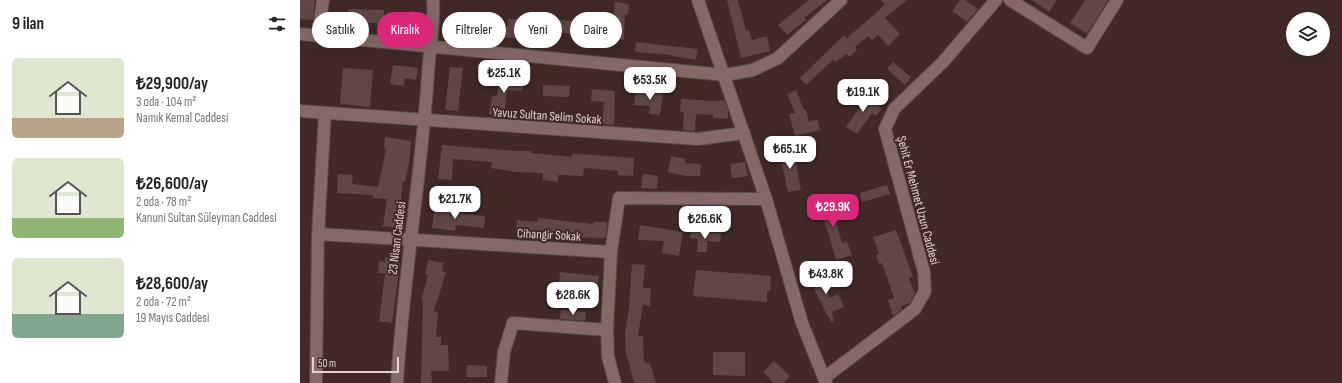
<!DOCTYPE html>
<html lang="tr">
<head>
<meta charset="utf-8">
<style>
	:root { --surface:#fff; --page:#f2f2f2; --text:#202124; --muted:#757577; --accent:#db2777 }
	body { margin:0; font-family:"Sofia Sans Condensed",sans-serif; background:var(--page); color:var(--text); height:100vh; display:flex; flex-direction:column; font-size:15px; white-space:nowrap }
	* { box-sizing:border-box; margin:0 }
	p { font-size:13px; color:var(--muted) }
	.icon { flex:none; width:22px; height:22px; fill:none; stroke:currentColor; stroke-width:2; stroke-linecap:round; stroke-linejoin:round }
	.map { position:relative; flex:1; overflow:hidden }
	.panel { display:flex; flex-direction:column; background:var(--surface); width:300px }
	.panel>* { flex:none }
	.hud { position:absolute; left:12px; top:12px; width:380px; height:36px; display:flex; gap:8px }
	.buttons { position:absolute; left:986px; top:12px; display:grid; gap:8px }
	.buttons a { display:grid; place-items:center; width:44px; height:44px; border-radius:50%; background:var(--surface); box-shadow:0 4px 16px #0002; font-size:20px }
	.scale { position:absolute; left:12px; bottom:10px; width:87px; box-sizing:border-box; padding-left:4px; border:2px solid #e1d2d0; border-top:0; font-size:11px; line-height:14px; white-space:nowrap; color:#e1d2d0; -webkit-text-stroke:3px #412928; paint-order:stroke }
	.price { position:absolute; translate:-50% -34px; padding:0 9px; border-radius:8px; background:#fff; color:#222; font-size:13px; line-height:26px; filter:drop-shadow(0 1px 2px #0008) }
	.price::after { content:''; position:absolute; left:50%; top:24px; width:12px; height:9px; margin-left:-6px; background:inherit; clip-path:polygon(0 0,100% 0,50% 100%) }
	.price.selected { background:var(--accent); color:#fff }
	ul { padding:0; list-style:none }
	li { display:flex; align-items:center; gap:12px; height:100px; padding:0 12px }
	li span { display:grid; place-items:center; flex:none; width:112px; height:80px; border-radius:6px; color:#555 }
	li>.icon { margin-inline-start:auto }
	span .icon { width:48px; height:48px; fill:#fffc; stroke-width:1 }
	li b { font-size:17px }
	h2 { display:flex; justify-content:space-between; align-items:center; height:48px; padding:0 12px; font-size:17px }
	.tag { padding:0 14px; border-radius:18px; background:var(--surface); box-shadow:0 4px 16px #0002; font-size:14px; line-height:36px }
	.tag.selected { background:var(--accent); color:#fff }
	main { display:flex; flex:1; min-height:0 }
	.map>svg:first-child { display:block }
</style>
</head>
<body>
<main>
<section class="panel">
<h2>9 ilan<svg class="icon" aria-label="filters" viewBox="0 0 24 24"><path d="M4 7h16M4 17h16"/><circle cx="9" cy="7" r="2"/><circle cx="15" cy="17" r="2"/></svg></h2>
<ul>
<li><span style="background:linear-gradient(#dfe7d0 75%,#b9a48a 0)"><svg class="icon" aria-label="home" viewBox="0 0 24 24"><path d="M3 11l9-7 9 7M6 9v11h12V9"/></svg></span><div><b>₺29,900/ay</b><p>3 oda · 104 m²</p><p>Namık Kemal Caddesi</p></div></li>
<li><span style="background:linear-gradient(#dfe7d0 75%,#8fb573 0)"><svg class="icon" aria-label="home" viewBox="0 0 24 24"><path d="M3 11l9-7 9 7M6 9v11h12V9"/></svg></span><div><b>₺26,600/ay</b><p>2 oda · 78 m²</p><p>Kanuni Sultan Süleyman Caddesi</p></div></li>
<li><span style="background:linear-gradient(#dfe7d0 70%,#7fa58c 0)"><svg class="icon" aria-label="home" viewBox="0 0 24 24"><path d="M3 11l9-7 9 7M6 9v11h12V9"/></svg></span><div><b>₺28,600/ay</b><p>2 oda · 72 m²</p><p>19 Mayıs Caddesi</p></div></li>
</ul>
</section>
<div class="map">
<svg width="1042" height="383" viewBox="0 0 1042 383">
	<rect width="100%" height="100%" fill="#412928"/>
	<g fill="#604644">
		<path d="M 0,0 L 15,0 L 13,20 L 0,19 Z"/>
		<path d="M 427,0 L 438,0 L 446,31 L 449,30 L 452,40 L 467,36 L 470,51 L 441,58 Z"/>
		<path d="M 509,0 L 527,0 L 504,18 L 506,20 L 487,35 L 478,25 Z"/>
		<path d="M 581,0 L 607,0 L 585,18 L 600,34 L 588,46 L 578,35 L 572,40 L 568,36 L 555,47 L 557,50 L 549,57 L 547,54 L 535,62 L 533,60 L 506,85 L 500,78 L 544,35 L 547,38 L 585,5 Z"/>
		<path d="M 660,0 L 665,0 L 678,9 L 667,22 L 652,11 Z"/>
		<path d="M 732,0 L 757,0 L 749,12 Z"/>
		<path d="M 785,0 L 808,0 L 787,34 L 770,23 Z"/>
		<path d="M 315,2 L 329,4 L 328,15 L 325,14 L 324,40 L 222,28 L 221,38 L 191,38 L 155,32 L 157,19 L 207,28 L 208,19 L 234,20 L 234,18 L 274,21 L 293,24 L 292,28 L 312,30 Z"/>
		<path d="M 48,9 L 84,10 L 83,24 L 47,21 Z"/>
		<path d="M 110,11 L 122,13 L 121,28 L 109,27 Z"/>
		<path d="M 336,42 L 398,49 L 396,60 L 362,54 L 335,52 Z"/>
		<path d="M 593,62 L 611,77 L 605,85 L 587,69 Z"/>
		<path d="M 93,65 L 118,68 L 116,80 L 105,78 L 104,86 L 90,84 Z"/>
		<path d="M 150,67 L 163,68 L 158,111 L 145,110 Z"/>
		<path d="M 43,68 L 73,70 L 70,107 L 40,104 Z"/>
		<path d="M 199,77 L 224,79 L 222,91 L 207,90 L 204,116 L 189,114 L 192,96 L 197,96 Z"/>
		<path d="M 243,85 L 270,86 L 269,97 L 243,96 Z"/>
		<path d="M 292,89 L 315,91 L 314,125 L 302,124 L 304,102 L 291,101 Z"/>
		<path d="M 336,90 L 363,94 L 360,115 L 349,114 L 350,106 L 334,105 Z"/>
		<path d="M 496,90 L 504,110 L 506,110 L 509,122 L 517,119 L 520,130 L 495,136 L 489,114 L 495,113 L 487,94 Z"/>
		<path d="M 562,92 L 582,109 L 575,116 L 572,113 L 557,134 L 546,127 L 562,104 L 556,99 Z"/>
		<path d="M 381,99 L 413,101 L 424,100 L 428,110 L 428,119 L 413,118 L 413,115 L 396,114 L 395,131 L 383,130 L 384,112 L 380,112 Z"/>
		<path d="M 85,137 L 111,141 L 109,164 L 105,182 L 103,181 L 98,228 L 83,226 L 87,199 L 73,198 L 73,195 L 37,193 L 38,174 L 53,175 L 52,184 L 78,187 L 86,149 L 84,148 Z"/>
		<path d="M 142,145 L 217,151 L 231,151 L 231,153 L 272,157 L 272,154 L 294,155 L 334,158 L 333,176 L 318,175 L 318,171 L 284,168 L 283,176 L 258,175 L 258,182 L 243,180 L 243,173 L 216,172 L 191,168 L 192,162 L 153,159 L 152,180 L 138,179 Z"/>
		<path d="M 493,148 L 501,190 L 488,192 L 479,151 Z"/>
		<path d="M 371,156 L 386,159 L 385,163 L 401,164 L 400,176 L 386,176 L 368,172 Z"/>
		<path d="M 445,162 L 448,176 L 432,178 L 430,164 Z"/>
		<path d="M 343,174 L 358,176 L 357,189 L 341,188 Z"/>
		<path d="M 587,185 L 590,194 L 562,202 L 560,193 Z"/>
		<path d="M 529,193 L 532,206 L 531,206 L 542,243 L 547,242 L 552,255 L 536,260 L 517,196 Z"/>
		<path d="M 135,207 L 158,210 L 157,213 L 185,216 L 184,228 L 156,225 L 155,231 L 132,228 Z"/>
		<path d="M 238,218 L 293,224 L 293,222 L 307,222 L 306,238 L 262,237 L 263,234 L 216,230 L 217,220 L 238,222 Z"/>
		<path d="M 340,225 L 383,232 L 379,256 L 362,253 L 364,241 L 338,240 Z"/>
		<path d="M 596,230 L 613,277 L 609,278 L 615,294 L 610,303 L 601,306 L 602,310 L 593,316 L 588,300 L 594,298 L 582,263 L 579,264 L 576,255 L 579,254 L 573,237 Z"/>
		<path d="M 391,232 L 421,233 L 420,242 L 407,241 L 407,252 L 397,252 L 398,239 L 390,238 Z"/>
		<path d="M 85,257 L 98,258 L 98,263 L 100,263 L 92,323 L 79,321 L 85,273 L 78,273 L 79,261 L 85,262 Z"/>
		<path d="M 128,260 L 144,263 L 142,271 L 146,272 L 134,311 L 138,312 L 136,337 L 141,337 L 141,345 L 148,345 L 149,371 L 131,371 L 132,383 L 121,383 L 123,301 L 121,300 L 128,275 L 125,274 Z"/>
		<path d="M 332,264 L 345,265 L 343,288 L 351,288 L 350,306 L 343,305 L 338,336 L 343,336 L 344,362 L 346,361 L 347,364 L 350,363 L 356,383 L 334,383 L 326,353 L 325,334 L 329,306 Z"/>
		<path d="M 396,270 L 471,276 L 470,291 L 467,291 L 467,302 L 393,296 Z"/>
		<path d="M 524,270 L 529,298 L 538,294 L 544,307 L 532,312 L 534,321 L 531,322 L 515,291 L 512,276 L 516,275 L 515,272 Z"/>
		<path d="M 260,272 L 299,276 L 297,289 L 289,289 L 288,291 L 259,288 Z"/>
		<path d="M 261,310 L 286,312 L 285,321 L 260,319 Z"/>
		<path d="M 413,352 L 445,352 L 445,376 L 413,375 Z"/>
		<path d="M 474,361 L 490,376 L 483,383 L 474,383 L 463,372 Z"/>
		<path d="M 167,365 L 187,366 L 187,377 L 166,377 Z"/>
	</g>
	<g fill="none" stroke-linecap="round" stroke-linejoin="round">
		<defs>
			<g id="minor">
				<path d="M 398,0 L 466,199 L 502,323 L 526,383"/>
				<path d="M 710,0 L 787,48 L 817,0"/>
				<path d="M 0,34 L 425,75 L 453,70 L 478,58 L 541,0"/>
				<path d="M 18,36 L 23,0"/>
				<path d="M 0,111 L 398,139 L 444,133"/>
				<path d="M 18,234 L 311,252"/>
				<path d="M 524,378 L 615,309 L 625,291 L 624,272 L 585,129 L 594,109 L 643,62 L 696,0"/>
				<path d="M 16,383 L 18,234 L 25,113"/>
				<path d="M 97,383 C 103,280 121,178 128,75 C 129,51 135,25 133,0"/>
				<path d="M 201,383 L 204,352 L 213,323 L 307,330"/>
				<path d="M 315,383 L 308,357 L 307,330 L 311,252 L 319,198 L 466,199"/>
			</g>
		</defs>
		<use href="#minor" stroke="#5b4846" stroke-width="14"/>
		<use href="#minor" stroke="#846967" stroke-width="12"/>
	</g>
	<g text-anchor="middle" stroke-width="4" stroke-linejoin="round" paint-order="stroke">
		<g font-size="13" fill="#e1d2d0" stroke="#412928">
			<text transform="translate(247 115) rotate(4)" y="5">Yavuz Sultan Selim Sokak</text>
			<text transform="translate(619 200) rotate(75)" y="5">Şehit Er Mehmet Uzun Caddesi</text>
			<text transform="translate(249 234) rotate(3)" y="5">Cihangir Sokak</text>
			<text transform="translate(96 238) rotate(-83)" y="5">23 Nisan Caddesi</text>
		</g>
	</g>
</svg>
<div class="buttons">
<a><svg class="icon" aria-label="layers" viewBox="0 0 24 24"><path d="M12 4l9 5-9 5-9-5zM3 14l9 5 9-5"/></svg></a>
</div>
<div class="scale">50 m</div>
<b class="price" style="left:204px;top:94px">₺25.1K</b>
<b class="price" style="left:350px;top:101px">₺53.5K</b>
<b class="price" style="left:563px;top:113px">₺19.1K</b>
<b class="price" style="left:490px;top:170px">₺65.1K</b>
<b class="price" style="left:155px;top:220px">₺21.7K</b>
<b class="price selected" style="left:533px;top:228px">₺29.9K</b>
<b class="price" style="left:405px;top:240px">₺26.6K</b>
<b class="price" style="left:526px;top:295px">₺43.8K</b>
<b class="price" style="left:273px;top:316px">₺28.6K</b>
<div class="hud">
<a class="tag">Satılık</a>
<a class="tag selected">Kiralık</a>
<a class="tag">Filtreler</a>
<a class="tag">Yeni</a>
<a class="tag">Daire</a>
</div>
</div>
</main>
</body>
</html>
